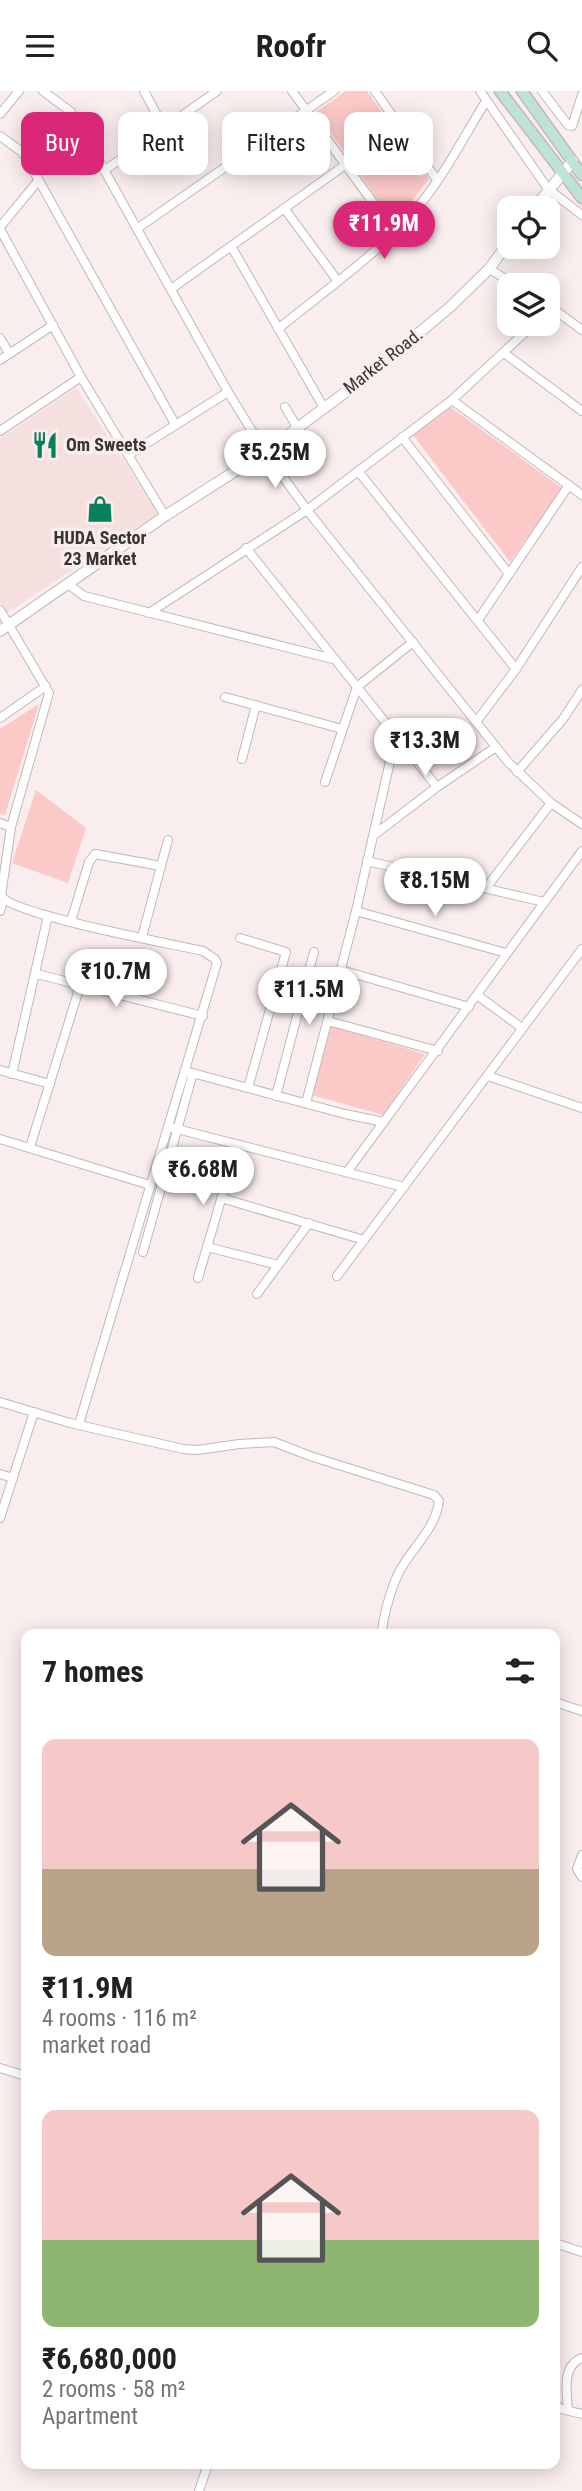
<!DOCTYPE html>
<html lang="en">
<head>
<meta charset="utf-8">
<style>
	:root { --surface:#fff; --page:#f2f2f2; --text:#202124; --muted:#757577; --accent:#db2777 }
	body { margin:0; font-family:"Roboto Condensed",sans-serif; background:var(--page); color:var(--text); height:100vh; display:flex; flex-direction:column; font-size:26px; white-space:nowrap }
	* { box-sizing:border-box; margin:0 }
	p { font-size:23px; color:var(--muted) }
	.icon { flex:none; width:38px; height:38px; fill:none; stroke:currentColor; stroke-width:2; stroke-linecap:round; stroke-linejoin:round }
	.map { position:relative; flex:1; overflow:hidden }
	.side { position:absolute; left:21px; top:1538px; width:539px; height:840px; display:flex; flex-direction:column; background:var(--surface); border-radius:14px; box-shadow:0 4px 18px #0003 }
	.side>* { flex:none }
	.guide { position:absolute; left:21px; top:21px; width:541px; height:63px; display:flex; gap:14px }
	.controls { position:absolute; left:497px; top:105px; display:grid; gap:14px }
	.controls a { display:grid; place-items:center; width:63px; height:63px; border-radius:14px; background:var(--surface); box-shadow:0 4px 18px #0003; font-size:35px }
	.price { position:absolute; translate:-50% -60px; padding:0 16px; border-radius:24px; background:#fff; color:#222; font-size:23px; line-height:46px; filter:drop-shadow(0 2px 4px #0008) }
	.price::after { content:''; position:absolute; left:50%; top:42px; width:21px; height:16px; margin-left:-10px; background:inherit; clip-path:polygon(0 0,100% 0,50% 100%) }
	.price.on { background:var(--accent); color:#fff }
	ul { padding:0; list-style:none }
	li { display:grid; align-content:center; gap:14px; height:371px; padding:0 21px }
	li span { display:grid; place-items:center; height:217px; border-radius:14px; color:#555 }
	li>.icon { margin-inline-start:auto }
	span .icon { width:126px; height:126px; fill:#fffc; stroke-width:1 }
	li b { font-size:30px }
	h2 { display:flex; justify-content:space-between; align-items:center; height:84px; padding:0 21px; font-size:30px }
	.pill { padding:0 24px; border-radius:14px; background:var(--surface); box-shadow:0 4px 18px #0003; font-size:24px; line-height:63px }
	.pill.on { background:var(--accent); color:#fff }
	header { display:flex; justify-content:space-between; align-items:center; height:91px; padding:0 21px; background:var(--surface); font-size:32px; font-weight:700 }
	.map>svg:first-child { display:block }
</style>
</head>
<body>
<header><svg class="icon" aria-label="menu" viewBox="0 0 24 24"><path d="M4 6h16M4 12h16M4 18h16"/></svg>Roofr<svg class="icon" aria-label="search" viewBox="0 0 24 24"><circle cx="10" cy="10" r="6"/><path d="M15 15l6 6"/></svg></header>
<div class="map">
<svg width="582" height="2400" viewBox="0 0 582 2400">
	<rect width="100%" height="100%" fill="#faeded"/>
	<path fill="#f6e0df" d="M 76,297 L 158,422 L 7,522 L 0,512 L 0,348 Z"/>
	<g fill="#fbc9c8">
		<path d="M 346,0 L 367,0 L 429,88 L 394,132 L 316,21 Z"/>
		<path d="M 449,315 L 562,397 L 510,471 L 413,344 Z"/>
		<path d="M 39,613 L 5,724 L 0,723 L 0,638 Z"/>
		<path d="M 36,699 L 86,737 L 68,792 L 12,772 Z"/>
		<path d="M 331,935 L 425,963 L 383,1024 L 312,1004 Z"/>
	</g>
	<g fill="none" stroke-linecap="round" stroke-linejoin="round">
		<defs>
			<g id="minor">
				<path d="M 43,0 L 71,21 L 78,32 L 228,301 L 265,361 L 307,419 L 508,671 L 551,712 L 582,733"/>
				<path d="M 144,0 L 164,37"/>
				<path d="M 292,0 L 395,142"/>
				<path d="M 375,0 L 437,89"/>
				<path d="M 480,0 L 548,98 L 582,124"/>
				<path d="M 542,0 L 568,34 L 572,35 L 582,4"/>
				<path d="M 0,23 L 19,0"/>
				<path d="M 0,45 L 22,61 L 28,70 L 175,333"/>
				<path d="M 105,79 L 217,0"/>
				<path d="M 284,117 L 337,189"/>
				<path d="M 0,136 L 38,90"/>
				<path d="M 138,137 L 334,0"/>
				<path d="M 0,138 L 81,286 L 165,425"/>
				<path d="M 231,155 L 324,317"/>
				<path d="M 489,178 L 516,194"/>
				<path d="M 171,198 L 345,74"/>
				<path d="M 548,214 L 582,239"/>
				<path d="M 278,238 C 323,201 374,166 413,122 C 442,89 463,47 486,10"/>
				<path d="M 0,247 L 9,262"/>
				<path d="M 504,262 L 582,320"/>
				<path d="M 0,269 L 53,234"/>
				<path d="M 452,309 L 582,404"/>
				<path d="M 285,316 L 297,336"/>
				<path d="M 0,340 L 81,286"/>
				<path d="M 402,346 L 509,483"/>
				<path d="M 128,364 L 228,301"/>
				<path d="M 358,380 L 516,578"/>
				<path d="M 246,457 L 437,696"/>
				<path d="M 68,493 L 84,505 L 333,568"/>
				<path d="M 0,519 L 49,602 L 11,736 L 1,805 C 13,824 172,853 203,860 L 215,868 L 217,872 L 79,1333"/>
				<path d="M 149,522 L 307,419 L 452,309 L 534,233"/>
				<path d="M 478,529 L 569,394"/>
				<path d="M 225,606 L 342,638"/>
				<path d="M 0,627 L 46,595"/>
				<path d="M 476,631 L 516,578 L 582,476"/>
				<path d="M 242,668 L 256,614"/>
				<path d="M 517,681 L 563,628 L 582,599"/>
				<path d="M 325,691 L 357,596 L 413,551"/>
				<path d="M 0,732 L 11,736"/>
				<path d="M 374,744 L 437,696 L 496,656"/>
				<path d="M 367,770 L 544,811"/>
				<path d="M 486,797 L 551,712"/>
				<path d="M 0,820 L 3,810"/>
				<path d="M 356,820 L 506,862"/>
				<path d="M 71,830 L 89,771 L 95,763 L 161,775"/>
				<path d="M 142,846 L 168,749"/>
				<path d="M 240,847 L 286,861 L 248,997"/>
				<path d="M 341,879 L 469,916"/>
				<path d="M 37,883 L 203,925"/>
				<path d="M 477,904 L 522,937"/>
				<path d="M 328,930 L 438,960"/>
				<path d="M 0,979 L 50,993"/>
				<path d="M 185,980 L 345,1023 L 384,1031"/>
				<path d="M 12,983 L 48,825"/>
				<path d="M 488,985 L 582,1017"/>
				<path d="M 276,1005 L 314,861"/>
				<path d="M 306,1012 L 356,820 L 396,644"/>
				<path d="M 169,1036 L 404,1096"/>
				<path d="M 0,1048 L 150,1094"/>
				<path d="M 30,1056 L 80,895"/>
				<path d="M 347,1081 L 582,760"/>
				<path d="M 221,1107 L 364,1149"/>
				<path d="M 207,1156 L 278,1174"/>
				<path d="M 143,1161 L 193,982"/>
				<path d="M 337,1185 L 582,858"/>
				<path d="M 198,1187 L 237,1054"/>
				<path d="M 257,1203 L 309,1132"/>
				<path d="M 0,1311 L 70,1332 L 183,1358 L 198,1359 L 239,1353 L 274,1351 L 310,1365 L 434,1404 L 439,1410 C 436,1436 415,1454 402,1476 C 393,1490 382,1527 382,1544"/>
				<path d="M 0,1383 L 13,1387"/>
				<path d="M 0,1427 L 34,1321"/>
				<path d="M 555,1611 L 582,1620"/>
				<path d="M 582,1764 L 577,1778 L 582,1786"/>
				<path d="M 0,1977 L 26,1985"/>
				<path d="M 555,2152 L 582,2161"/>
				<path d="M 555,2313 L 561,2318 L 582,2323"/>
				<path d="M 568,2319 C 567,2302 561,2275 582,2267"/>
				<path d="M 199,2400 L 208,2373"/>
			</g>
			<g id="tertiary">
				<path d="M 534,117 L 573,70"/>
				<path d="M 0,540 L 165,425 L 265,361 L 366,286 L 450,216 L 489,178 L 509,151"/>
			</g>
			<g id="secondary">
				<path d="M 500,0 L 582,107"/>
				<path d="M 522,0 L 582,84"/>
			</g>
		</defs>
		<use href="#minor" stroke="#c3b7b7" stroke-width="10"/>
		<use href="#tertiary" stroke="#c3b7b7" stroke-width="12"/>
		<use href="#secondary" stroke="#c3b7b7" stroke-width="13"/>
		<use href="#minor" stroke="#fff" stroke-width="8"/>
		<use href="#tertiary" stroke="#fff" stroke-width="10"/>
		<use href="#secondary" stroke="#bfe2d6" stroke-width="10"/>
	</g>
	<defs>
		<symbol id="restaurant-bare" viewBox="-9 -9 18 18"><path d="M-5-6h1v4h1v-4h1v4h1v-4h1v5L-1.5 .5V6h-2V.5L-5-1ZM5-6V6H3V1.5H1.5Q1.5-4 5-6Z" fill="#087f5d" stroke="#faeded" stroke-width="2.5" paint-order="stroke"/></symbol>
		<symbol id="shop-bare" viewBox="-9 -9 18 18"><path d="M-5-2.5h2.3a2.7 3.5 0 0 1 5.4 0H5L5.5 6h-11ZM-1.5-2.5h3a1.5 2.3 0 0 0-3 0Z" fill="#087f5d" stroke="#faeded" stroke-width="2.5" paint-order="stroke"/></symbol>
	</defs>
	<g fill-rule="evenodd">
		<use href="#restaurant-bare" x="26" y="335" width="38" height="38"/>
		<use href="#shop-bare" x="81" y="399" width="38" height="38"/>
	</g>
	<g text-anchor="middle" stroke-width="7" stroke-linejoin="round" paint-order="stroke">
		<g font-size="18" fill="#383433" stroke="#faeded">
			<text transform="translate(383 270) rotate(-38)" y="6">Market Road.</text>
		</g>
		<g font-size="18" font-weight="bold" fill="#383433" stroke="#faeded" text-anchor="start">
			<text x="66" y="360">Om Sweets</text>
			<text x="100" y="453" text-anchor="middle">HUDA Sector<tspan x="100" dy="21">23 Market</tspan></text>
		</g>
	</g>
</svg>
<div class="controls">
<a><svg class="icon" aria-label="locate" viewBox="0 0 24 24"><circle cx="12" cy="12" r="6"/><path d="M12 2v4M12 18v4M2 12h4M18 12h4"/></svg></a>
<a><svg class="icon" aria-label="layers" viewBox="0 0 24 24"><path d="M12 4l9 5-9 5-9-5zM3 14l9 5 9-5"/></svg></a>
</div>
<b class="price on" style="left:384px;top:170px">₹11.9M</b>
<b class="price" style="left:275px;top:399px">₹5.25M</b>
<b class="price" style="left:425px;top:687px">₹13.3M</b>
<b class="price" style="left:435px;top:827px">₹8.15M</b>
<b class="price" style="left:116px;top:918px">₹10.7M</b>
<b class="price" style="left:309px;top:936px">₹11.5M</b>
<b class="price" style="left:203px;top:1116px">₹6.68M</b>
<div class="guide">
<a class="pill on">Buy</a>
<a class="pill">Rent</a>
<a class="pill">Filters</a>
<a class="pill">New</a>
</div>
<section class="side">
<h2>7 homes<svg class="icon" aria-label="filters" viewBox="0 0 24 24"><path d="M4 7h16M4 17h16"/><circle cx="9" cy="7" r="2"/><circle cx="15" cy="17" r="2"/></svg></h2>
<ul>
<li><span style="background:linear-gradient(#f6c9c9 60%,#b9a48a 0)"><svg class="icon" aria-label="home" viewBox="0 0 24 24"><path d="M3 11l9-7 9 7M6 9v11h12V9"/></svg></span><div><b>₹11.9M</b><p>4 rooms · 116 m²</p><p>market road</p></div></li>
<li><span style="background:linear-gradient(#f6c9c9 60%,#8fb573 0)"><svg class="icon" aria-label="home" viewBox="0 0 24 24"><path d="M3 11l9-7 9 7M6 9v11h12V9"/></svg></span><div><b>₹6,680,000</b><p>2 rooms · 58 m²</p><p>Apartment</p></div></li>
</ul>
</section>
</div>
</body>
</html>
